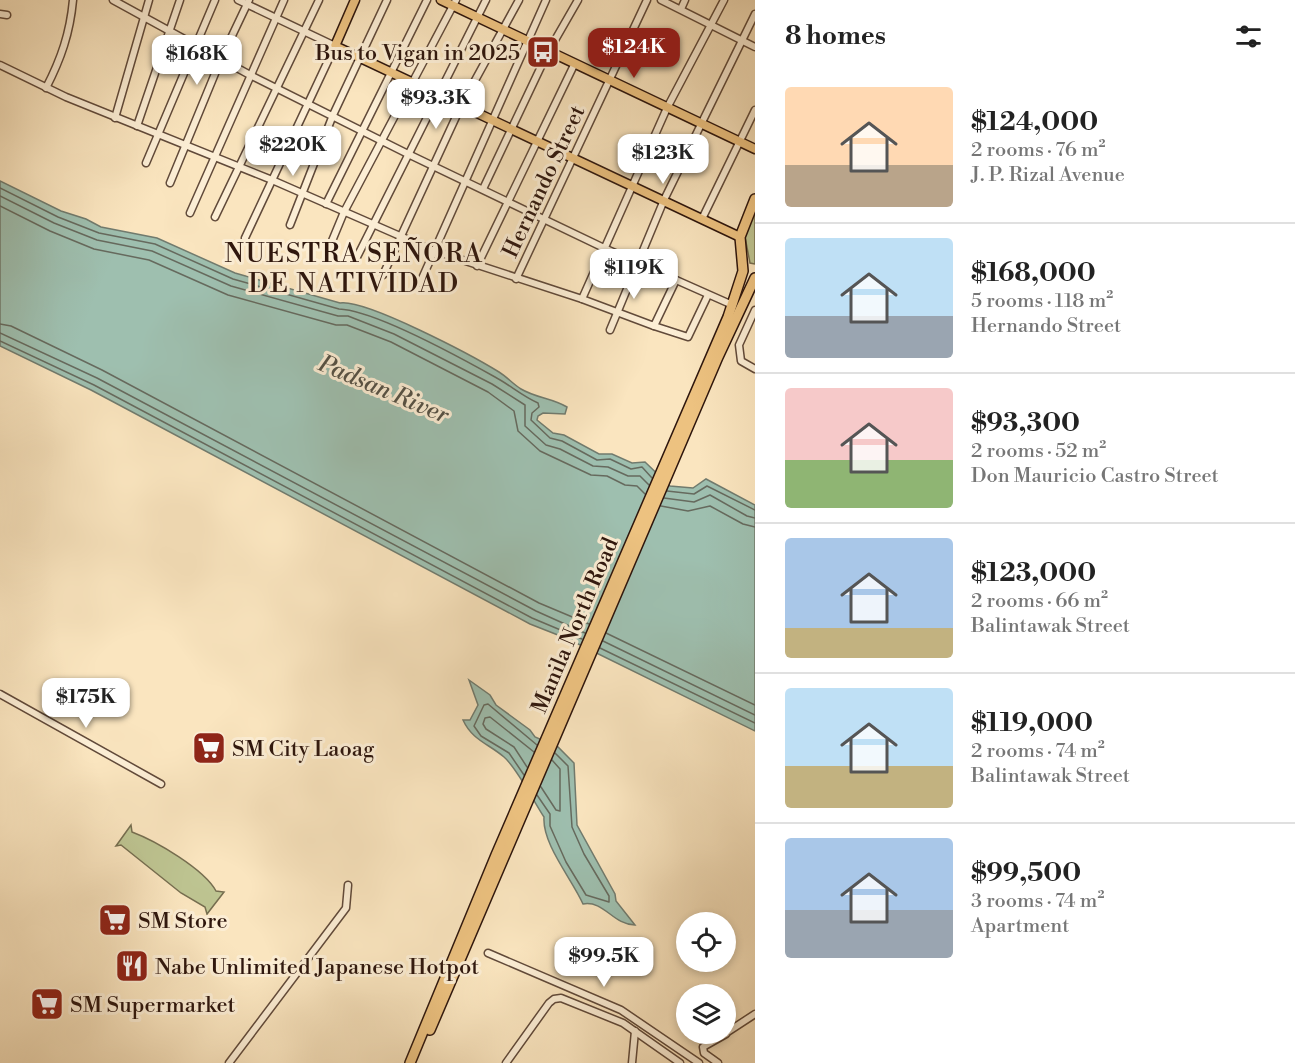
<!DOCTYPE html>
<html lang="en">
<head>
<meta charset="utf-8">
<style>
	:root { --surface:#fff; --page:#f6f6f6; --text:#222; --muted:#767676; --line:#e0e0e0; --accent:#8f2418 }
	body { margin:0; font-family:"Libre Bodoni",serif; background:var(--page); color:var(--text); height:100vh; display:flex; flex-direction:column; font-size:22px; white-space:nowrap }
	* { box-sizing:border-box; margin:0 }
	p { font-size:20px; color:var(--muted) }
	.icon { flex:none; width:33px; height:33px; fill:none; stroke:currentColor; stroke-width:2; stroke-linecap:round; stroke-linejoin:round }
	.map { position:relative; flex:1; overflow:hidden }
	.panel { display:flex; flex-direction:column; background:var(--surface); width:540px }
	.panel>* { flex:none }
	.fabs { position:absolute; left:676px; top:912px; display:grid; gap:12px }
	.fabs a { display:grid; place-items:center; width:60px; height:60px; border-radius:50%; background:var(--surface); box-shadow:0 3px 9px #0003; font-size:30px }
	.price { position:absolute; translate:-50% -51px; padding:0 14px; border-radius:12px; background:#fff; color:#222; font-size:20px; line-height:39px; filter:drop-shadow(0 2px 3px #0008) }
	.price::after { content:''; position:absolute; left:50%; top:36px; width:18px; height:14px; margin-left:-9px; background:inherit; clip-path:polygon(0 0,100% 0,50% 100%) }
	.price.current { background:var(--accent); color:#fff }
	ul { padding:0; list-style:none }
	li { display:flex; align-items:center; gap:18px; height:150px; padding:0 30px }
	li+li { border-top:2px solid var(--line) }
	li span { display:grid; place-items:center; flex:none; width:168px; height:120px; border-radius:6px; color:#555 }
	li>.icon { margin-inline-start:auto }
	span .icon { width:72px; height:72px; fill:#fffc; stroke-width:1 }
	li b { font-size:26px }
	h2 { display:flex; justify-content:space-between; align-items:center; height:72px; padding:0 30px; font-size:26px }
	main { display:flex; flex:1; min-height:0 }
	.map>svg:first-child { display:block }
</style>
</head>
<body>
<main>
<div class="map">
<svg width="755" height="1063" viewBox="0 0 755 1063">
	<rect width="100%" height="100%" fill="#fae5bf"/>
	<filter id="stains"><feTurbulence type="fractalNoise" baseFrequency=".00333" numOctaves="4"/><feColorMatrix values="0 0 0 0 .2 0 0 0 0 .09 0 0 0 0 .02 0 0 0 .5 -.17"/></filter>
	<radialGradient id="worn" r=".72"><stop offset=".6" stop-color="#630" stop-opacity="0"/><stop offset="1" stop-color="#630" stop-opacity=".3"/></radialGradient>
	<g fill="#bec592" stroke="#766e50" stroke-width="1.5">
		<path d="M 755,206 L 755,264 L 750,263 L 745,237 Z"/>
		<path d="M 131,825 L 132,832 C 156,841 204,869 216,891 L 224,892 L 207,914 L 205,907 L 181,893 L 121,845 L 116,846 Z"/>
	</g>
	<g fill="#9ebfaf" stroke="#717b6e" stroke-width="1.5">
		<path d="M 0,181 L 61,211 L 86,219 L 101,227 L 157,238 L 235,273 L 340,303 C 366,299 473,356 499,372 C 507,377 513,384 521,389 C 536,398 552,398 567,407 L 565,414 L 543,413 L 538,416 L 537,420 L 553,433 L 564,435 L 599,454 L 612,454 L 632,463 L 645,462 L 670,486 L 693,488 L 706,479 L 755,505 L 755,731 L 568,639 L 530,624 L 91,390 L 0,346 Z"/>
		<path d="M 469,680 L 490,695 L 496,705 L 530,730 L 535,737 L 558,747 L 574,763 L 577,825 L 615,894 L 616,901 L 635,925 C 613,925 604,900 583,904 C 572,879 542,844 544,817 C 534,802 517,768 504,757 C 489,744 472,740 463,720 L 470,720 L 478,705 Z"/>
	</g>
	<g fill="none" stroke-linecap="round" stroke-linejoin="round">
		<g stroke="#666a5e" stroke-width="1.5">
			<path d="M 0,188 L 58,217 L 99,233 L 155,244 L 233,279 L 339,309 C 374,310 461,358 495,377 C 510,385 522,396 538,403 L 539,407 L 532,413 L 531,420 L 550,438 L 562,441 L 597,460 L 610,459 L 631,469 L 642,467 L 652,478"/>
			<path d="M 0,196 L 54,223 L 97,240 L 152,251 L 231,286 L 338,316 L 348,316 L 394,334 L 492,384 L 525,405 L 525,426 L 546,445 L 560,449 L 593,466 L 608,467 L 628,476 L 640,476 L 649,485"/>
			<path d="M 0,206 L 50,231 L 94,249 L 149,260 L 228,295 L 336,325 L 347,325 L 391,342 L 488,392 L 514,411 L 518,431 L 540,451 L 591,475 L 607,476 L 625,485 L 637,486 L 645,494"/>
			<path d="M 0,324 L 11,326 L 102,370 L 539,603 L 589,624"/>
			<path d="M 0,333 L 97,378 L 536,611 L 585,633"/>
			<path d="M 0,341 L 94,385 L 532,618 L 582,639"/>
			<path d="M 667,491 L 694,494 L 707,486 L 755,510"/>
			<path d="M 664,498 L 694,502 L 710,495 L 747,516 L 755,518"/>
			<path d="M 661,506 L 688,511 L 710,506 L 743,524 L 755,527"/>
			<path d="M 606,633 L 755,705"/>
			<path d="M 603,641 L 755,715"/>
			<path d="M 600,648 L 755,723"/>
			<path d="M 527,767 L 514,747 L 486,729 L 483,724 L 485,718 L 490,717 L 534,752"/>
			<path d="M 524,775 L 509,753 L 481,736 L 474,726 L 484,705 L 488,704 L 537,745"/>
			<path d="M 541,787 L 556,810 L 560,811 L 560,769 L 552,760"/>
			<path d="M 537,795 L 550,814 L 550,826 L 566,862 L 586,895 L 609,902 L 609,896 L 584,854 L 572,827 L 568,766 L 555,753"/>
		</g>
		<defs>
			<g id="minor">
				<path d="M 113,0 L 250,75 L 408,154 L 604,248 L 728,303"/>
				<path d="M 238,0 L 335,46 L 245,238"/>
				<path d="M 661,0 L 755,47"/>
				<path d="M 681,9 L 685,0"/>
				<path d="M 0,14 L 7,15"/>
				<path d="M 0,65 L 66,97 L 272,180 L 432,250 L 582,299 L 654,326 L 676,280"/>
				<path d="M 46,88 C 61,59 70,33 73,0"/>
				<path d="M 115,118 L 149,0"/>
				<path d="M 137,126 L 180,0"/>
				<path d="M 146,163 L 215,0"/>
				<path d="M 170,183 L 221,59 L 249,0"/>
				<path d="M 483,189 L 547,54 L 578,0"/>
				<path d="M 326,204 L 427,0"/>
				<path d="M 190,213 L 284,0"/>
				<path d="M 215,217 L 319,0"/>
				<path d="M 702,219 L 755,110"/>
				<path d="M 290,225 L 333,115 L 387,0"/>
				<path d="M 327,253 L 344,212 L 456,0"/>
				<path d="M 356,259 L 486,0"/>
				<path d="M 477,266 L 574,65"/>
				<path d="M 383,275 L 461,106 L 519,0"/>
				<path d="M 516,279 L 647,0"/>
				<path d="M 420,283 L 546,0"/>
				<path d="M 582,299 L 667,108 L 724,0"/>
				<path d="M 755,310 L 739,345 L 741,361 L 755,369"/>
				<path d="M 654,326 L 688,337 L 708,295"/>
				<path d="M 610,330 L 664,200 L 755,14"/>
				<path d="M 0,694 L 161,784"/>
				<path d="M 488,953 L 621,1010 L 699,1063"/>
				<path d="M 726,1033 L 755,1014"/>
				<path d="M 229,1063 L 346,908 L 348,885"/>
				<path d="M 506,1063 L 549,1003 L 554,999 L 561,998 L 623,1023 L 680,1063"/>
				<path d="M 632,1063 L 635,1031"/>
				<path d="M 718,1063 L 704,1053 L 703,1047 L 726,1034"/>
			</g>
			<g id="major">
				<path d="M 355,0 L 335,46 L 740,237"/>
				<path d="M 441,0 L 755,149"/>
			</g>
			<g id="highway">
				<path d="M 430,1030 L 718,357 L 755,278"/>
				<path d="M 410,1063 L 496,855 L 728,317 L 743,271 L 740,237 L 755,199"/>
			</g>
		</defs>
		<use href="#minor" stroke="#614a3a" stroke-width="9"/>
		<use href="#major" stroke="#2e160d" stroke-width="11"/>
		<use href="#highway" stroke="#2e160d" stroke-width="12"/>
		<use href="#minor" stroke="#fceed5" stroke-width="6"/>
		<use href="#major" stroke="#edc280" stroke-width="8"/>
		<use href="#highway" stroke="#edc280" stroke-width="9"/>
	</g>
	<defs>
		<symbol id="bus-square" viewBox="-11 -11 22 22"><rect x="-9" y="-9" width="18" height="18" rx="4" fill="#8f2418" stroke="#fceed5"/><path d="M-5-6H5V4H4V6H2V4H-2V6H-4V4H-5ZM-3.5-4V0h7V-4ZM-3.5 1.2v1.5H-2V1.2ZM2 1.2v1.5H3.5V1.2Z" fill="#fff"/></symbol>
		<symbol id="supermarket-square" viewBox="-11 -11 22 22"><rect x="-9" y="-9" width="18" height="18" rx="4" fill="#8f2418" stroke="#fceed5"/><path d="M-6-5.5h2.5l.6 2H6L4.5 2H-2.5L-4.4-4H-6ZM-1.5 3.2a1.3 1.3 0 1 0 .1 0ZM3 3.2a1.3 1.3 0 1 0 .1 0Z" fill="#fff"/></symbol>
		<symbol id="restaurant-square" viewBox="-11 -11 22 22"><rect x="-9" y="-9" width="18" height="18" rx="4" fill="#8f2418" stroke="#fceed5"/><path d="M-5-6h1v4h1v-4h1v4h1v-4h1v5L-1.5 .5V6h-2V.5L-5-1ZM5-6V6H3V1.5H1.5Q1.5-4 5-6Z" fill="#fff"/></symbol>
	</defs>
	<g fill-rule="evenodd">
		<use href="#bus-square" x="524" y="33" width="38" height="38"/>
		<use href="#supermarket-square" x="190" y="729" width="38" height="38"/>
		<use href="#supermarket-square" x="96" y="901" width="38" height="38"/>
		<use href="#restaurant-square" x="113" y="947" width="38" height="38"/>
		<use href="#supermarket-square" x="28" y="985" width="38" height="38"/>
	</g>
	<g text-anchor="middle" stroke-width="6" stroke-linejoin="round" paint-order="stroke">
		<g font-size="22" fill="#2e160d" stroke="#fceed5" text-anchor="start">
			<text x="520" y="60" text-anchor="end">Bus to Vigan in 2025</text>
			<text x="232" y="756">SM City Laoag</text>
			<text x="138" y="928">SM Store</text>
			<text x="155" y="974">Nabe Unlimited Japanese Hotpot</text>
			<text x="70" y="1012">SM Supermarket</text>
		</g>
		<g font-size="22" fill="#2e160d" stroke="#fceed5">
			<text transform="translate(543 181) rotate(-65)" y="8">Hernando Street</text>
			<text transform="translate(574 625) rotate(-67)" y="8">Manila North Road</text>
		</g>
		<g font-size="24" font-style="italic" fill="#555146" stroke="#fceed5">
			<text transform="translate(384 389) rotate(23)" y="8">Padsan River</text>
		</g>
		<g font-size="26" letter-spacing="1.5" fill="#2e160d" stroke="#fceed5">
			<text x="354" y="262">NUESTRA SEÑORA<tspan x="354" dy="30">DE NATIVIDAD</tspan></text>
		</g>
	</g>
	<rect width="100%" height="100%" filter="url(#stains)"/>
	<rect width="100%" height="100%" fill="url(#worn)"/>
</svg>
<div class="fabs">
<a><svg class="icon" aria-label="locate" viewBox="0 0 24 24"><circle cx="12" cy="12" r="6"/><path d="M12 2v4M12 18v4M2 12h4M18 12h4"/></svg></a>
<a><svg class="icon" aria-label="layers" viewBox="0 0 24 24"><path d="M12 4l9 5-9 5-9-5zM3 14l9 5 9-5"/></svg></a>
</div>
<b class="price current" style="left:634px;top:79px">$124K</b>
<b class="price" style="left:197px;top:86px">$168K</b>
<b class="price" style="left:436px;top:130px">$93.3K</b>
<b class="price" style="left:293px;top:177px">$220K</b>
<b class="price" style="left:663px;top:185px">$123K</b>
<b class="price" style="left:634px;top:300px">$119K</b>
<b class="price" style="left:86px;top:729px">$175K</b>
<b class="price" style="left:604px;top:988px">$99.5K</b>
</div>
<section class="panel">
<h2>8 homes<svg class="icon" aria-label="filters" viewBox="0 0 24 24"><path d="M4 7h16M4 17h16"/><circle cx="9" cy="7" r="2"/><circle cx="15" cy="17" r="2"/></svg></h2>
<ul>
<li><span style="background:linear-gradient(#ffd9b3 65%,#b9a48a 0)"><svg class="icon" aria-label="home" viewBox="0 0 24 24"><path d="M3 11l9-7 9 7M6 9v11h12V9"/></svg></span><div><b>$124,000</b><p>2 rooms · 76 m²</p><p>J. P. Rizal Avenue</p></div></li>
<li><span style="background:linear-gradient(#bfe0f5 65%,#9aa5b1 0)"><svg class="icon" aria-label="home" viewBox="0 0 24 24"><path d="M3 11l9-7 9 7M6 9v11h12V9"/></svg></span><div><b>$168,000</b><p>5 rooms · 118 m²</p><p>Hernando Street</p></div></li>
<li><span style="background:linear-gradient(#f6c9c9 60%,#8fb573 0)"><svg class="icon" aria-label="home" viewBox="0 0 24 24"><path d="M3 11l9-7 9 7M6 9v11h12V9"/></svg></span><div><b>$93,300</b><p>2 rooms · 52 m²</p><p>Don Mauricio Castro Street</p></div></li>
<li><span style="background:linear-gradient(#a9c7e8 75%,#c2b280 0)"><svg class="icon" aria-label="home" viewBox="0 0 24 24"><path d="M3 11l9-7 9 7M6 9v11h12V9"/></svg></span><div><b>$123,000</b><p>2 rooms · 66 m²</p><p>Balintawak Street</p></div></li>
<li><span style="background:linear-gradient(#bfe0f5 65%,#c2b280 0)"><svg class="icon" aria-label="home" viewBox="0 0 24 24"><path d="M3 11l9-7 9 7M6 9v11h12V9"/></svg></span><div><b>$119,000</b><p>2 rooms · 74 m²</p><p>Balintawak Street</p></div></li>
<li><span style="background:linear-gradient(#a9c7e8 60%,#9aa5b1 0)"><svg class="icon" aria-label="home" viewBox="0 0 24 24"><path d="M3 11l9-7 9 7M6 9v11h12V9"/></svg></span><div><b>$99,500</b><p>3 rooms · 74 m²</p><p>Apartment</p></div></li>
</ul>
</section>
</main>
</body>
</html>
